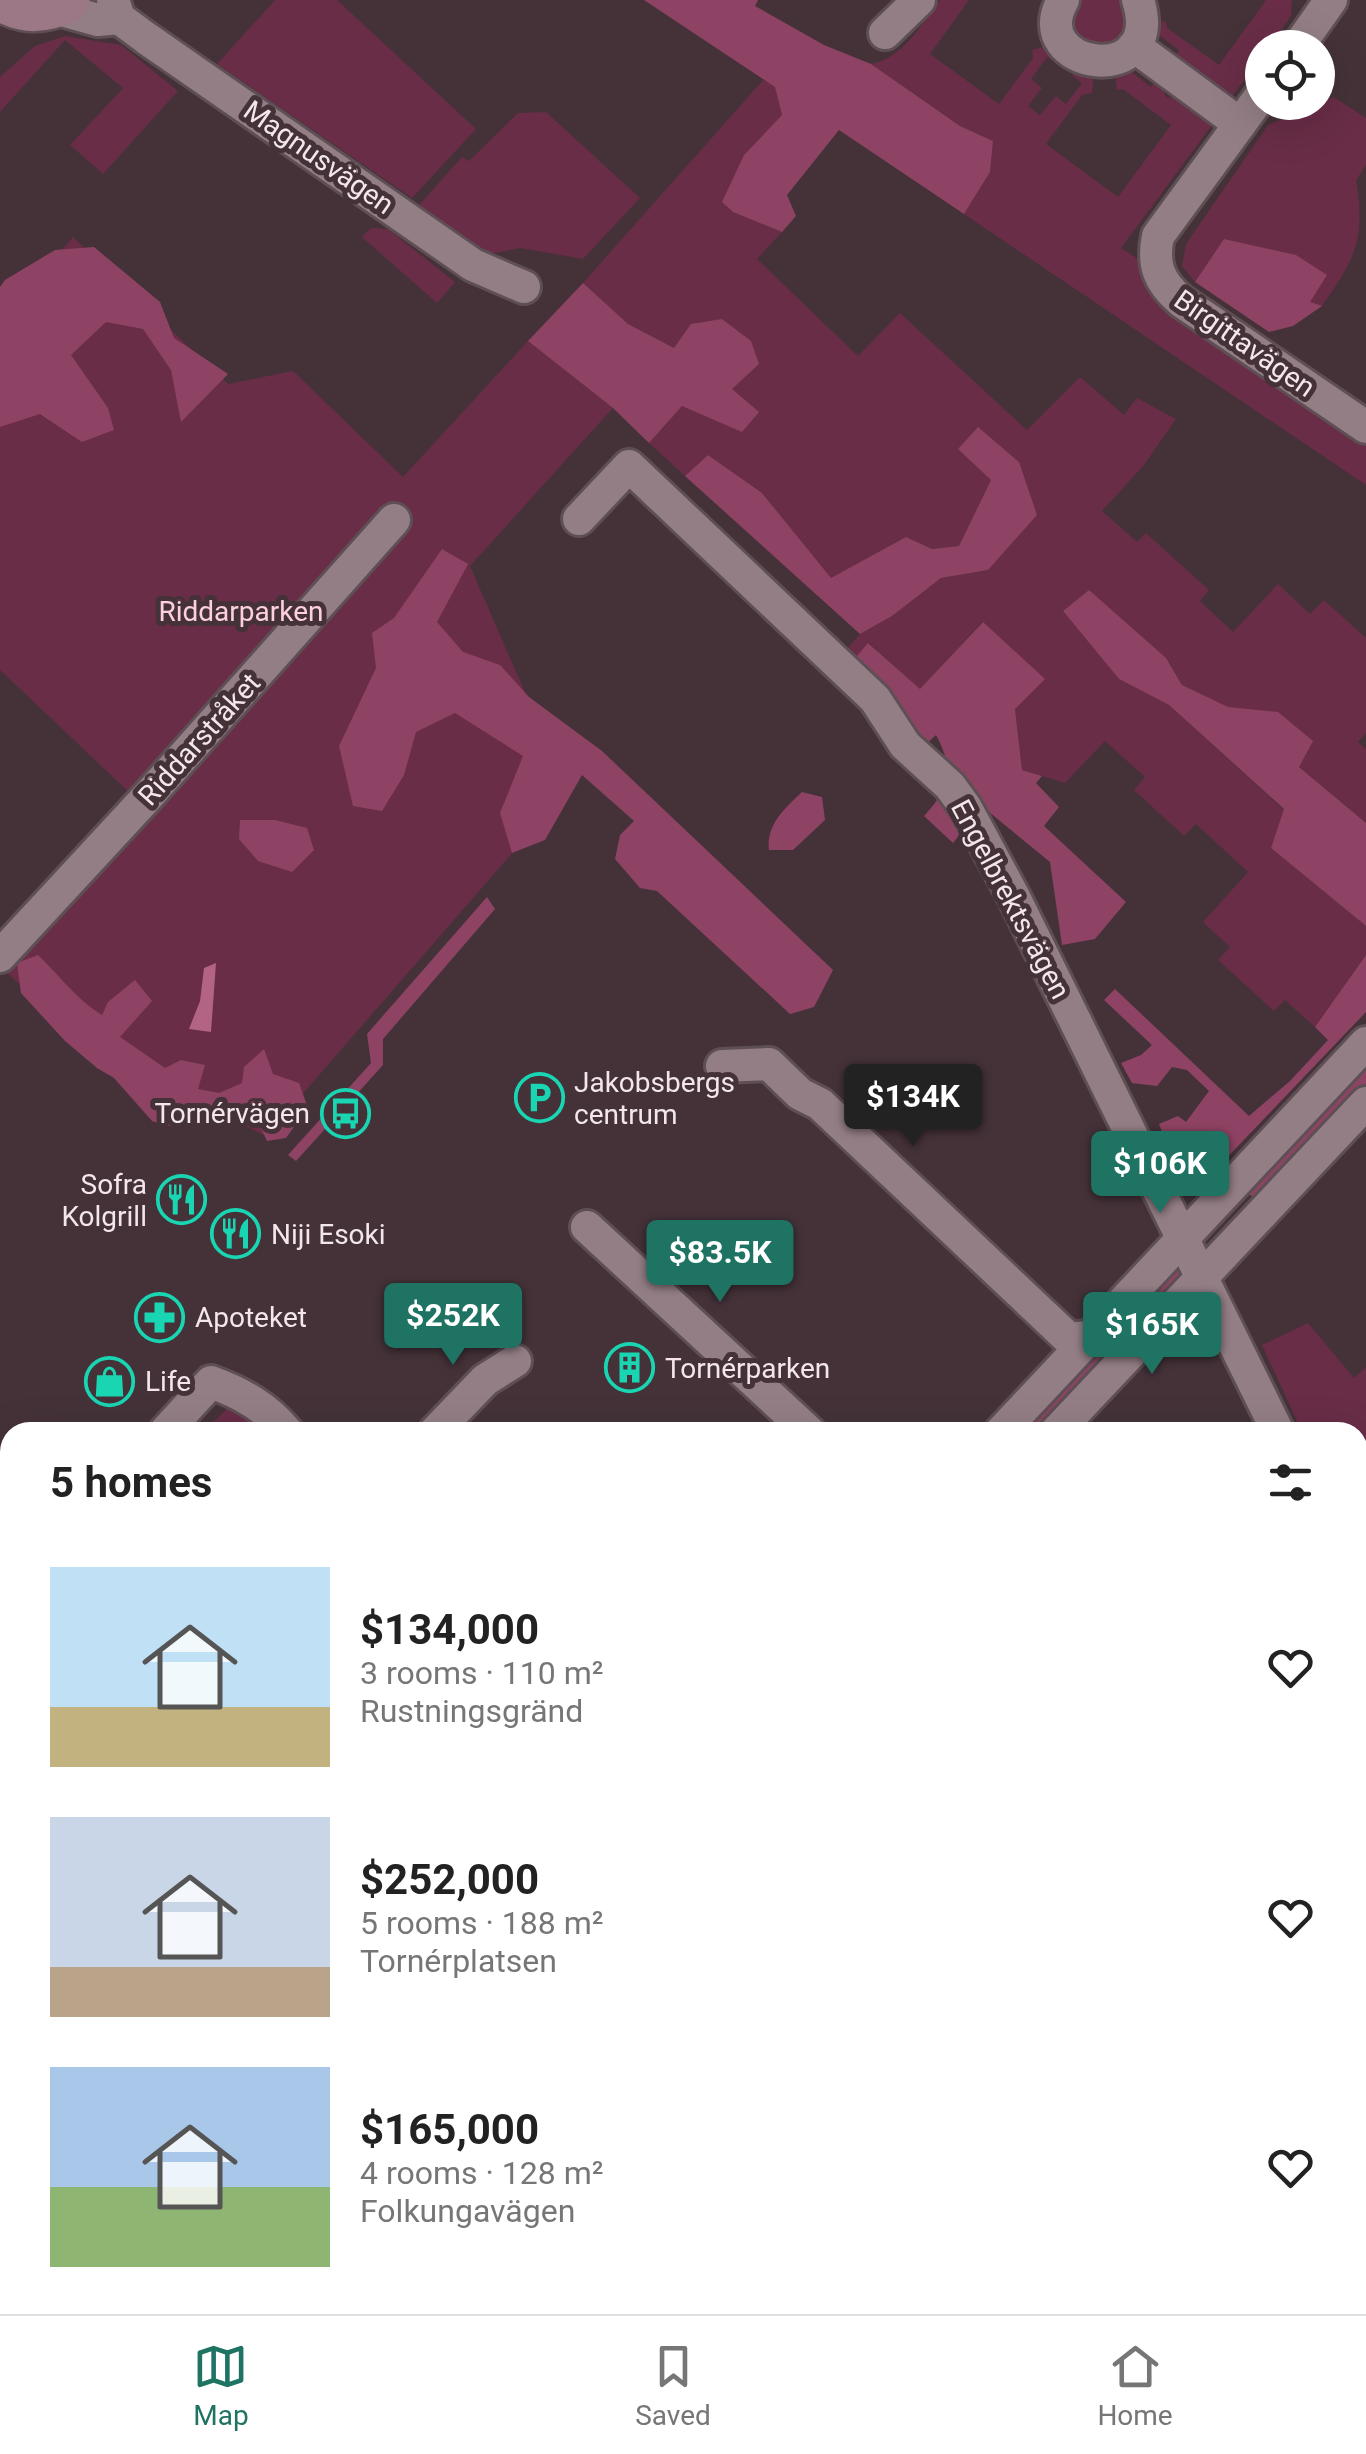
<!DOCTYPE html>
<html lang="en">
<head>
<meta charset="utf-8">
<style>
	:root { --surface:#fff; --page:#f6f6f6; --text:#222; --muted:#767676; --line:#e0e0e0; --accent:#1e7363 }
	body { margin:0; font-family:Roboto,sans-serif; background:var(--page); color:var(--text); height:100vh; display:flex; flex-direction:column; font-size:38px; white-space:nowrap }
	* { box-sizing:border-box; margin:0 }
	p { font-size:32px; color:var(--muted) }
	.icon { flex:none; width:55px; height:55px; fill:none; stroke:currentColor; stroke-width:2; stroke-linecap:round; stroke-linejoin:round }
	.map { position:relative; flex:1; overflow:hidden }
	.drawer { position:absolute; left:0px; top:1422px; width:1368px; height:892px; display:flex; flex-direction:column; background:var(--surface); border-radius:30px 30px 0 0; box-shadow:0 10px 40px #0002 }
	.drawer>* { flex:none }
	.tools { position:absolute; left:1245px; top:30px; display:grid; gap:20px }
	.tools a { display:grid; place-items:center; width:90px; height:90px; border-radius:50%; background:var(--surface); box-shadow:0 10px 40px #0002; font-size:50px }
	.price { position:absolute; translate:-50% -85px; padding:0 22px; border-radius:10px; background:var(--accent); color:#fff; font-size:32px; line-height:65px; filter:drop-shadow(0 2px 5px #0008) }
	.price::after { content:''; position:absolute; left:50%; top:60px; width:30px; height:22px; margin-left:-15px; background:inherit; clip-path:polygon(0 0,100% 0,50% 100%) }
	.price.active { background:#222; color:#fff }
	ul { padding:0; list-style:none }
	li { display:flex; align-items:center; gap:30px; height:250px; padding:0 50px }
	li span { display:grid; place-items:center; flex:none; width:280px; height:200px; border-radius:0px; color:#555 }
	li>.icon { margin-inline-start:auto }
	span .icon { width:120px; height:120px; fill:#fffc; stroke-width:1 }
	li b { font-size:42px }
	h2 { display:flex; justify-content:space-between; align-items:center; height:120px; padding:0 50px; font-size:42px }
	.tabs { display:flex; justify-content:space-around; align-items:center; height:140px; border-top:2px solid var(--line); background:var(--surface); font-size:28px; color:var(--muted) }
	.tabs a { display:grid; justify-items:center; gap:5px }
	.tabs .active { color:var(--accent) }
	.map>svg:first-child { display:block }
</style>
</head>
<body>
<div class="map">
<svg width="1366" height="2314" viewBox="0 0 1366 2314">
	<rect width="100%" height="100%" fill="#443238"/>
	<g fill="#692d47">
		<path d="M 275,0 L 337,0 L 476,129 L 412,198 L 217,64 Z"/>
		<path d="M 940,0 L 969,0 L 930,54 L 999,104 L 1033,58 L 1032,50 L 1046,46 L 1063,59 L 1059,65 L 1047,57 L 1031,79 L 1042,88 L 1028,106 L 1040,115 L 1056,96 L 1066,104 L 1082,83 L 1072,75 L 1079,69 L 1093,80 L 1092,93 L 1082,95 L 1046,144 L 1118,197 L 1171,125 L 1123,89 L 1117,90 L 1115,74 L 1140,62 L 1133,73 L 1151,87 L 1159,76 L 1166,83 L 1163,90 L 1166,97 L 1173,98 L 1178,92 L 1212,116 L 1213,124 L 1207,132 L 1121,248 L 1146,264 L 1145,287 L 1159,306 L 1366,447 L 1366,485 L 964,214 L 990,172 L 993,141 L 960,126 L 871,64 C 903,58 921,25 940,0 Z"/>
		<path d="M 1078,0 L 1122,0 L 1129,12 L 1122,40 L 1090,48 L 1074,35 L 1071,11 Z"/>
		<path d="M 1266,0 L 1292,0 L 1291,16 L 1269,47 L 1262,48 L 1262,56 L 1230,99 L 1172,62 L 1179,50 L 1160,36 L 1152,47 L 1156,20 L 1166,22 L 1167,28 L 1219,65 Z"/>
		<path d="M 65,36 L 121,45 L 178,91 L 103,174 L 70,145 L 123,88 L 65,40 L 0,112 L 0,77 L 35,46 Z"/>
		<path d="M 764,79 L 775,86 L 782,115 L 744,155 L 733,212 L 782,232 L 757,259 L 858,356 L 900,313 L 1027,430 L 1080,377 L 1124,415 L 1137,398 L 1176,419 L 1144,465 L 1102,511 L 1137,542 L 1146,533 L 1209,590 L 1200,601 L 1233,632 L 1278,584 L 1310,614 L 1324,600 L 1366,638 L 1366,733 L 1358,742 L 1366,749 L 1366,823 L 1299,767 L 1246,733 L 1206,697 L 1182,685 L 1170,664 L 1089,590 L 1063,611 L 1119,679 L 1169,705 L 1284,810 L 1271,848 L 1366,926 L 1366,955 L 1315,1027 L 1285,1000 L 1274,1011 L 1218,960 L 1230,947 L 1203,922 L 1248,872 L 1196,824 L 1184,836 L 1134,790 L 1145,777 L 1105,741 L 1065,783 L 1022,770 L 1015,709 L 982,622 L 920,690 L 869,643 L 851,663 L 841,656 L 860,634 L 892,616 L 941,578 L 988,570 L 1018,462 L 977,427 L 991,480 L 959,546 L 932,549 L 906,537 L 831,579 L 762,493 L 708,455 L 685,476 L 649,443 L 682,406 L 674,348 L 628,324 L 583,283 Z"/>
		<path d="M 1334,97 L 1366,118 L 1366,165 L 1356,180 C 1366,239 1355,259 1322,306 L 1309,303 L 1225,239 L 1195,282 L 1182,266 L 1186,244 L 1268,125 Z"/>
		<path d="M 546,112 L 640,198 L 583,259 L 520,248 L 489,254 L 419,205 L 462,157 L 469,161 L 518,113 Z"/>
		<path d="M 371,228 L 388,229 L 455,282 L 437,303 L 362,237 Z"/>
		<path d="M 73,237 L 228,384 L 293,371 L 403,477 L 528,341 L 613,408 L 470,566 L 527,697 L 581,774 L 266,1136 L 236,1121 L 168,1122 L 4,970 L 151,813 L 0,670 L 0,323 Z"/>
		<path d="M 1308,1323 L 1354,1378 L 1366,1367 L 1366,1576 L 1358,1557 L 1358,1432 L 1302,1432 L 1262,1345 Z"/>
		<path d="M 238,1398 L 273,1432 L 203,1432 Z"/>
	</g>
	<g fill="#8f4364">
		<path d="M 644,0 L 758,0 L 755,6 L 824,45 L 871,64 L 960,126 L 993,141 L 990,172 L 964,214 L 839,130 L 787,195 L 796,216 L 782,232 L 733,212 L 722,202 L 744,155 L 782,115 L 775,87 Z"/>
		<path d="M 1224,239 L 1296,255 L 1327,275 L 1310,302 L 1322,306 L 1293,326 L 1269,332 L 1195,282 Z"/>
		<path d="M 94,247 L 160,302 L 174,338 L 228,374 L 181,422 L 171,370 L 143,329 L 106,322 L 71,355 L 108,408 L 114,430 L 82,442 L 40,414 L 0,427 L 0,287 L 5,280 L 55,250 Z"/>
		<path d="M 583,283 L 628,324 L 674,348 L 691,324 L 722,319 L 751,341 L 759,364 L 732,389 L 759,412 L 742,432 L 682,406 L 649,443 L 613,408 L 528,341 Z"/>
		<path d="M 978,427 L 1019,462 L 1037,515 L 988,570 L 941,578 L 892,616 L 860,634 L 685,476 L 708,455 L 762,493 L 831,578 L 906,537 L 932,549 L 959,546 L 991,480 L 958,449 Z"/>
		<path d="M 442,549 L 468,564 L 437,622 L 463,652 L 500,665 L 529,697 L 602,751 L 833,970 L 814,1007 L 790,1014 L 657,891 L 640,888 L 615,859 L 620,835 L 634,821 L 582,775 L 545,840 L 512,853 L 500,813 L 523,756 L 455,713 L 416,732 L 404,775 L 382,811 L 353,806 L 339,746 L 376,668 L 372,633 L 394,618 Z"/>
		<path d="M 1089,590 L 1166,658 L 1182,685 L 1228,707 L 1278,712 L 1313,741 L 1299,767 L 1366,823 L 1366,926 L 1271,848 L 1284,809 L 1169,705 L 1119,679 L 1063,611 Z"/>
		<path d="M 983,622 L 1045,679 L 1015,709 L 1022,770 L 1042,776 L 1036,783 L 1059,807 L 1044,826 L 1126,902 L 1095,939 L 1062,945 L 1050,862 L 978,803 L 966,827 L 953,843 L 924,816 C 950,788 954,768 936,735 L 925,745 L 851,663 L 868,643 L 920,689 Z"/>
		<path d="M 802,792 L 822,797 L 825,820 L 793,850 L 769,850 C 766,825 784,809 802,792 Z"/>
		<path d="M 240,820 L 275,820 L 307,828 L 314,850 L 292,872 L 258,861 L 239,839 Z"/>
		<path d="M 487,897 L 495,909 L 383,1039 L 383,1065 L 296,1161 L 288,1155 L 371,1063 L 367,1034 Z"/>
		<path d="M 38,955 C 60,976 75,998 102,1015 L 108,1002 L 135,980 L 152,1001 L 120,1037 L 165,1068 L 181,1060 L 205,1065 L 198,1089 L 219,1093 L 242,1083 L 244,1067 L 264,1049 L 273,1074 L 299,1083 L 308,1108 L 286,1138 L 267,1141 L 255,1116 L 218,1111 L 202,1123 L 166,1126 L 152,1121 L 114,1078 L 97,1068 L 65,1041 L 21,993 L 17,963 Z"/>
		<path d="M 1366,955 L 1366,1012 L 1217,1168 L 1178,1144 L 1166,1142 L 1159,1124 L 1178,1116 L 1186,1122 L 1209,1091 L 1187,1070 L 1172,1067 L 1157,1086 L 1132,1083 L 1121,1063 L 1141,1055 L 1152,1045 L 1104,1000 L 1115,989 L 1249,1116 L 1290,1081 L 1328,1040 L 1315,1027 Z"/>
		<path d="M 1366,1059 L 1366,1087 L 1259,1202 L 1243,1189 Z"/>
		<path d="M 1173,1264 L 1186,1276 L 1038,1432 L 1014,1432 Z"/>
		<path d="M 1358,2015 L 1366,2025 L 1366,2314 L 1315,2314 L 1301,2305 L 1358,2305 Z"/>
	</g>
	<path fill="#b36485" d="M 216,963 L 211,1032 L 189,1029 L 200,1001 L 204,968 Z"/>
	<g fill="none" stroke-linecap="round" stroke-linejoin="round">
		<defs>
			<g id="street">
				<path d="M 113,0 L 119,18 L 146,38 L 473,265 L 524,287"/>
				<path d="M 1063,0 C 1023,70 1167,91 1138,0"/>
				<path d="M 51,7 L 98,20 L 119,18"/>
				<path d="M 885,33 L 919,0"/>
				<path d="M 1134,46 L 1240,124"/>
				<path d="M 1297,48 L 1331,0"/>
				<path d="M 1262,94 L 1158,236 C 1152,265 1159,282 1181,301 L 1366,427"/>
				<path d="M 579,519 L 629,466 L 875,699 L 905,745 L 950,786 L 966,808 L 1014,897 L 1278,1432"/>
				<path d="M 0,956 L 149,795 L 394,520"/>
				<path d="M 722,1066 L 769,1064 L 800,1094 L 820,1104 L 1069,1339 L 1088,1337"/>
				<path d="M 587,1227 L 809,1432"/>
				<path d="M 165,1432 L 211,1382 C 241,1393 266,1407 287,1432"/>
				<path d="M 435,1432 L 485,1380 L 515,1361"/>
				<path d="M 1001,1432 L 1366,1043"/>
				<path d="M 1056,1432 L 1366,1103"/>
				<path d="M 1358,1615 L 1366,1635"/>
				<path d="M 1358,1703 L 1366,1701"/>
				<path d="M 489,2305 L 506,2314"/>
				<path d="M 1025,2305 L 1042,2314"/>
				<path d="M 212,2314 L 220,2305"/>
				<path d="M 717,2314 L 725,2305"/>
			</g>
			<path id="secondary" d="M 4,0 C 26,12 44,11 67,0"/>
		</defs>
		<use href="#street" stroke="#5e4f54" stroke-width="38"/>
		<use href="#secondary" stroke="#5e4f54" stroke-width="50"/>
		<use href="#street" stroke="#937e85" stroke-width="32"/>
		<use href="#secondary" stroke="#9c7785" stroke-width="45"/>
	</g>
	<defs>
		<symbol id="parking-ring" viewBox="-11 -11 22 22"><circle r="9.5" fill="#443238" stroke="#19d5b2" stroke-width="1.5"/><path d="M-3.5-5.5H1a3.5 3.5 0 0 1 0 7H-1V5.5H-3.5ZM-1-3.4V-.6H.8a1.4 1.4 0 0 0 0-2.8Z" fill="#19d5b2"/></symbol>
		<symbol id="bus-ring" viewBox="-11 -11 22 22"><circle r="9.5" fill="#443238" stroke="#19d5b2" stroke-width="1.5"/><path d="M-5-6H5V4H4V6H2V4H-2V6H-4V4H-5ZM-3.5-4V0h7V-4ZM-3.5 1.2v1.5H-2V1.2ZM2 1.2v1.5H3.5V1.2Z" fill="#19d5b2"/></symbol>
		<symbol id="restaurant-ring" viewBox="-11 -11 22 22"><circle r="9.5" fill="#443238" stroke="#19d5b2" stroke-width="1.5"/><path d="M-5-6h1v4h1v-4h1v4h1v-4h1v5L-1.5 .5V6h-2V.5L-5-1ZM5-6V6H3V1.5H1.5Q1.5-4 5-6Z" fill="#19d5b2"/></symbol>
		<symbol id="pharmacy-ring" viewBox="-11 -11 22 22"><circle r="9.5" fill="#443238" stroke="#19d5b2" stroke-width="1.5"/><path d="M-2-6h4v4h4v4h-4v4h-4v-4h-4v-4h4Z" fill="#19d5b2"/></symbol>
		<symbol id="building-ring" viewBox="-11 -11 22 22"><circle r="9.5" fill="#443238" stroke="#19d5b2" stroke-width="1.5"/><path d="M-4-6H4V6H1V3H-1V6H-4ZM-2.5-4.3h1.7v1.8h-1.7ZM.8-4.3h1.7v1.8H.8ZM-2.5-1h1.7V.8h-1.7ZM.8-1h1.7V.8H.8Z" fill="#19d5b2"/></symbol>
		<symbol id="shop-ring" viewBox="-11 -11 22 22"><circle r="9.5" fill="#443238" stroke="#19d5b2" stroke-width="1.5"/><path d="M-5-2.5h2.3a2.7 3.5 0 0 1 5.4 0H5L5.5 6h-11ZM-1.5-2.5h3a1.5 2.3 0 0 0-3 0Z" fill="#19d5b2"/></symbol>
	</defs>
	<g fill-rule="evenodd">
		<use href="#parking-ring" x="512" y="1070" width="55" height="55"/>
		<use href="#bus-ring" x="318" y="1086" width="55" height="55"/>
		<use href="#restaurant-ring" x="154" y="1172" width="55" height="55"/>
		<use href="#restaurant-ring" x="208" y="1206" width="55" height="55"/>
		<use href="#pharmacy-ring" x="132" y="1290" width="55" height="55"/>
		<use href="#building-ring" x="602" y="1340" width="55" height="55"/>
		<use href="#shop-ring" x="82" y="1354" width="55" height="55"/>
	</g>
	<g text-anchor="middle" stroke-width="10" stroke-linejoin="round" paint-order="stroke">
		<g font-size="28" fill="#f3e7eb" stroke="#443238">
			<text transform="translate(319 157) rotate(35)" y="10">Magnusvägen</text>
			<text transform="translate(1245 343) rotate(35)" y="10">Birgittavägen</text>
			<text transform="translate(199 739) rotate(-48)" y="10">Riddarstråket</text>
			<text transform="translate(1011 899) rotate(62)" y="10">Engelbrektsvägen</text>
		</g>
		<g font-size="28" fill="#fdcfdf" stroke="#443238">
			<text x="241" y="621">Riddarparken</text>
		</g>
		<g font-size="28" fill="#f3e7eb" stroke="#443238" text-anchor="start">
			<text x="574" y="1092">Jakobsbergs<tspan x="574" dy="32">centrum</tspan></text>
			<text x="310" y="1123" text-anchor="end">Tornérvägen</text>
			<text x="147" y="1194" text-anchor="end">Sofra<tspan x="147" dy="32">Kolgrill</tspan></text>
			<text x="271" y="1244">Niji Esoki</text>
			<text x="195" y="1327">Apoteket</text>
			<text x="665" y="1378">Tornérparken</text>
			<text x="145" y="1391">Life</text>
		</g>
	</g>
</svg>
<div class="tools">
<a><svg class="icon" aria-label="locate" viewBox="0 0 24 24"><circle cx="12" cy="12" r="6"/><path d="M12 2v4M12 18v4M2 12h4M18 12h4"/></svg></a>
</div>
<b class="price active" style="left:913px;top:1149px">$134K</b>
<b class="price" style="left:1160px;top:1216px">$106K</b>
<b class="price" style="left:720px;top:1305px">$83.5K</b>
<b class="price" style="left:453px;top:1368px">$252K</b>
<b class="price" style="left:1152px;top:1377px">$165K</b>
<section class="drawer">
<h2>5 homes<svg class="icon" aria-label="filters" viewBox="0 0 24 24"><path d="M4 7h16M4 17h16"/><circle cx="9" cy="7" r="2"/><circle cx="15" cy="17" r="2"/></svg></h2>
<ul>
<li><span style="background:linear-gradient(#bfe0f5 70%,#c2b280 0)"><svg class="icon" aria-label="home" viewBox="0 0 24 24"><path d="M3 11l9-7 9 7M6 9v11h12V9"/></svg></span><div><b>$134,000</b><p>3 rooms · 110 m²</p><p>Rustningsgränd</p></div><svg class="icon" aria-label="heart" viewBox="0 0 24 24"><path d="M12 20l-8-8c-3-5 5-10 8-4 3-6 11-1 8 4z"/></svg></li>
<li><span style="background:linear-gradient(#c9d6e8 75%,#b9a48a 0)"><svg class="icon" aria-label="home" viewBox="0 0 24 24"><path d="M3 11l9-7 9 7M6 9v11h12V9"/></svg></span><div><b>$252,000</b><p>5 rooms · 188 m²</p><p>Tornérplatsen</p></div><svg class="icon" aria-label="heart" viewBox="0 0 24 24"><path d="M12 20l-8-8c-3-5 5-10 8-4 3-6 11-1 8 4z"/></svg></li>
<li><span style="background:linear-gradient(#a9c7e8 60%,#8fb573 0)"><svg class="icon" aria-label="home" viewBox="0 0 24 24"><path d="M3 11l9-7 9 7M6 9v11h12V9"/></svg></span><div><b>$165,000</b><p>4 rooms · 128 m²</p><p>Folkungavägen</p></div><svg class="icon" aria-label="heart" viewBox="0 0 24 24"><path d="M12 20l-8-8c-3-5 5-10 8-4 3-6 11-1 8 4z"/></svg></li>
</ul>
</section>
</div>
<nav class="tabs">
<a class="active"><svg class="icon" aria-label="map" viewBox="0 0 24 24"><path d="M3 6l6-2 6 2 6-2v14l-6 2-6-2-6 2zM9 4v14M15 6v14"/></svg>Map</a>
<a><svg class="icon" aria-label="saved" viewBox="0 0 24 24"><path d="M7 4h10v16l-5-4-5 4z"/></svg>Saved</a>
<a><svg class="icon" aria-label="home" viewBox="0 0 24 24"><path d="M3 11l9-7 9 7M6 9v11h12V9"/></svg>Home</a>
</nav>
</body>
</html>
